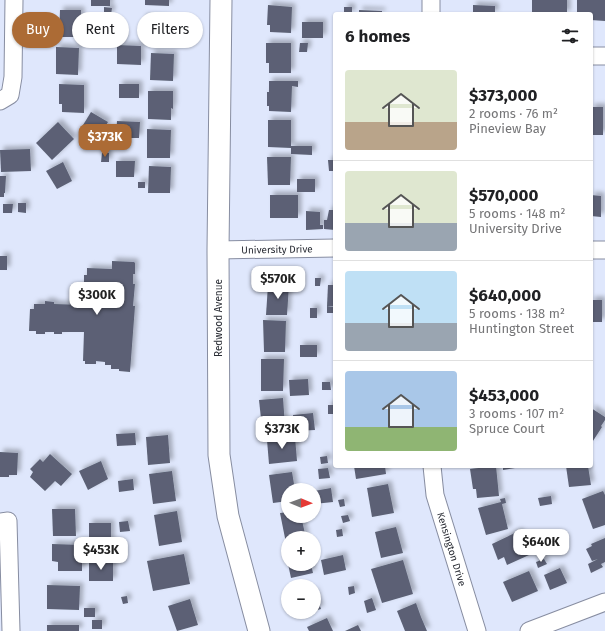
<!DOCTYPE html>
<html lang="en">
<head>
<meta charset="utf-8">
<style>
	:root { --surface:#fff; --page:#f6f6f6; --text:#202124; --muted:#757577; --line:#e0e0e0; --accent:#ac6b35 }
	body { margin:0; font-family:"Fira Sans",sans-serif; background:var(--page); color:var(--text); height:100vh; display:flex; flex-direction:column; font-size:15px; white-space:nowrap }
	* { box-sizing:border-box; margin:0 }
	p { font-size:13px; color:var(--muted) }
	.icon { flex:none; width:22px; height:22px; fill:none; stroke:currentColor; stroke-width:2; stroke-linecap:round; stroke-linejoin:round }
	.map { position:relative; flex:1; overflow:hidden }
	.sheet { position:absolute; left:333px; top:12px; width:260px; height:456px; display:flex; flex-direction:column; background:var(--surface); border-radius:4px; box-shadow:0 1px 3px #0004 }
	.sheet>* { flex:none }
	.top-card { position:absolute; left:12px; top:12px; width:261px; height:36px; display:flex; gap:8px }
	.needle { width:26px; rotate:91deg }
	.tools { position:absolute; left:281px; top:483px; display:grid; gap:8px }
	.tools a { display:grid; place-items:center; width:40px; height:40px; border-radius:50%; background:var(--surface); box-shadow:0 1px 3px #0004; font-size:20px }
	.price { position:absolute; translate:-50% -34px; padding:0 9px; border-radius:8px; background:#fff; color:#222; font-size:13px; line-height:26px; filter:drop-shadow(0 1px 2px #0008) }
	.price::after { content:''; position:absolute; left:50%; top:24px; width:12px; height:9px; margin-left:-6px; background:inherit; clip-path:polygon(0 0,100% 0,50% 100%) }
	.price.current { background:var(--accent); color:#fff }
	ul { padding:0; list-style:none }
	li { display:flex; align-items:center; gap:12px; height:100px; padding:0 12px }
	li+li { border-top:1px solid var(--line) }
	li span { display:grid; place-items:center; flex:none; width:112px; height:80px; border-radius:4px; color:#555 }
	li>.icon { margin-inline-start:auto }
	span .icon { width:48px; height:48px; fill:#fffc; stroke-width:1 }
	li b { font-size:17px }
	h2 { display:flex; justify-content:space-between; align-items:center; height:48px; padding:0 12px; font-size:17px }
	.chip { padding:0 14px; border-radius:18px; background:var(--surface); box-shadow:0 1px 3px #0004; font-size:14px; line-height:36px }
	.chip.current { background:var(--accent); color:#fff }
	.map>svg:first-child { display:block }
</style>
</head>
<body>
<div class="map">
<svg width="605" height="631" viewBox="0 0 605 631">
	<defs>
		<filter id="shadow"><feDropShadow dx="3.5" dy="-3.5" stdDeviation="2" flood-color="#0004"/></filter>
	</defs>
	<rect width="100%" height="100%" fill="#dfe7fc"/>
	<g fill="#5b6174" filter="url(#shadow)">
		<rect x="91" y="0" width="19" height="6"/>
		<path d="M 145,0 L 169,0 L 169,6 L 145,5 Z"/>
		<rect x="532" y="0" width="35" height="14"/>
		<path d="M 577,0 L 605,0 L 605,21 L 591,20 L 591,14 L 577,14 Z"/>
		<path d="M 268,5 L 292,7 L 291,33 L 270,32 L 270,25 L 267,25 Z"/>
		<path d="M 473,5 L 495,6 L 495,14 L 473,14 Z"/>
		<path d="M 104,7 L 112,8 L 111,15 L 104,15 Z"/>
		<rect x="344" y="7" width="8" height="7"/>
		<path d="M 60,10 L 81,10 L 81,21 L 90,21 L 89,34 L 80,34 L 80,37 L 59,37 Z"/>
		<path d="M 359,10 L 382,11 L 382,14 L 359,14 Z"/>
		<path d="M 143,17 L 167,18 L 167,26 L 172,26 L 172,43 L 142,43 Z"/>
		<rect x="302" y="22" width="21" height="16"/>
		<path d="M 114,34 L 124,34 L 124,42 L 115,42 Z"/>
		<path d="M 266,43 L 291,43 L 291,73 L 269,73 L 269,63 L 266,63 Z"/>
		<path d="M 300,43 L 308,43 L 307,52 L 299,52 Z"/>
		<path d="M 117,45 L 141,46 L 141,65 L 117,64 Z"/>
		<path d="M 56,47 L 79,48 L 78,75 L 56,74 Z"/>
		<path d="M 151,53 L 174,54 L 173,81 L 150,80 Z"/>
		<path d="M 269,81 L 298,81 L 298,87 L 292,86 L 291,112 L 269,111 L 269,106 L 267,106 L 267,92 L 269,92 Z"/>
		<path d="M 59,84 L 84,85 L 84,113 L 62,112 L 62,104 L 59,104 Z"/>
		<rect x="119" y="84" width="20" height="14"/>
		<path d="M 148,91 L 173,91 L 173,109 L 171,108 L 171,120 L 148,119 Z"/>
		<rect x="591" y="107" width="12" height="28"/>
		<path d="M 91,112 L 108,122 L 97,140 L 80,130 Z"/>
		<path d="M 268,120 L 291,120 L 291,146 L 312,146 L 312,155 L 291,154 L 291,148 L 268,147 Z"/>
		<path d="M 117,121 L 140,122 L 139,138 L 116,138 Z"/>
		<path d="M 58,122 L 74,139 L 52,160 L 36,143 Z"/>
		<path d="M 147,129 L 171,130 L 170,158 L 147,158 Z"/>
		<path d="M 105,136 L 111,140 L 107,148 L 100,144 Z"/>
		<path d="M 30,149 L 31,171 L 1,172 L 0,150 Z"/>
		<path d="M 102,153 L 109,153 L 109,162 L 101,162 Z"/>
		<path d="M 267,157 L 291,157 L 290,185 L 268,185 Z"/>
		<path d="M 328,160 L 335,160 L 335,171 L 329,171 Z"/>
		<path d="M 116,161 L 135,161 L 134,177 L 116,177 Z"/>
		<path d="M 63,162 L 72,181 L 57,189 L 46,171 Z"/>
		<path d="M 149,166 L 171,167 L 170,193 L 148,193 Z"/>
		<path d="M 0,176 L 6,176 L 5,193 L 4,193 L 4,197 L 0,197 Z"/>
		<rect x="297" y="179" width="18" height="13"/>
		<rect x="138" y="182" width="7" height="6"/>
		<rect x="270" y="195" width="28" height="23"/>
		<path d="M 591,195 L 601,196 L 601,217 L 591,216 Z"/>
		<path d="M 18,203 L 26,203 L 26,213 L 18,212 Z"/>
		<path d="M 3,204 L 13,204 L 12,213 L 3,213 Z"/>
		<path d="M 329,210 L 335,210 L 335,230 L 324,229 L 324,220 L 327,220 Z"/>
		<path d="M 306,211 L 320,212 L 320,225 L 323,225 L 323,229 L 306,230 Z"/>
		<rect x="0" y="256" width="7" height="14"/>
		<path d="M 112,261 L 134,262 L 135,263 L 135,274 L 133,274 L 133,284 L 135,284 L 133,306 L 135,306 L 130,372 L 119,371 L 119,369 L 111,369 L 111,365 L 105,365 L 105,362 L 96,361 L 96,364 L 85,364 L 85,361 L 83,361 L 84,332 L 62,332 L 62,334 L 54,334 L 54,332 L 45,332 L 45,334 L 36,334 L 36,331 L 29,331 L 30,309 L 34,309 L 34,304 L 45,304 L 45,301 L 54,302 L 54,304 L 84,305 L 84,295 L 82,295 L 82,283 L 84,283 L 84,275 L 87,275 L 87,268 L 112,269 Z"/>
		<path d="M 315,278 L 321,278 L 320,286 L 315,286 Z"/>
		<path d="M 268,285 L 289,285 L 287,315 L 266,315 Z"/>
		<path d="M 328,285 L 335,285 L 335,306 L 327,306 Z"/>
		<rect x="591" y="300" width="11" height="22"/>
		<path d="M 327,306 L 335,307 L 334,313 L 327,313 Z"/>
		<rect x="310" y="308" width="7" height="10"/>
		<path d="M 263,320 L 286,321 L 285,352 L 264,352 Z"/>
		<rect x="300" y="345" width="17" height="12"/>
		<path d="M 261,359 L 284,359 L 283,391 L 261,391 Z"/>
		<path d="M 308,379 L 309,395 L 290,396 L 289,380 Z"/>
		<path d="M 322,382 L 330,382 L 331,390 L 322,390 Z"/>
		<path d="M 283,398 L 285,426 L 262,428 L 259,400 Z"/>
		<rect x="328" y="405" width="7" height="9"/>
		<path d="M 591,408 L 605,417 L 605,420 L 601,426 L 602,427 L 591,444 Z"/>
		<path d="M 313,413 L 315,430 L 294,431 L 293,415 Z"/>
		<path d="M 135,433 L 136,445 L 117,446 L 116,434 Z"/>
		<path d="M 168,435 L 170,463 L 148,465 L 146,437 Z"/>
		<path d="M 295,437 L 297,461 L 269,464 L 267,440 Z"/>
		<path d="M 0,452 L 18,453 L 17,475 L 9,475 L 9,477 L 0,477 Z"/>
		<path d="M 50,454 L 72,474 L 61,486 L 55,481 L 45,491 L 30,477 L 33,472 L 30,469 L 40,459 L 43,462 Z"/>
		<path d="M 327,456 L 328,463 L 321,464 L 320,457 Z"/>
		<path d="M 101,461 L 108,479 L 88,490 L 79,471 Z"/>
		<path d="M 354,466 L 385,466 L 386,474 L 356,479 Z"/>
		<path d="M 496,466 L 499,496 L 477,498 L 476,489 L 473,489 L 470,469 Z"/>
		<path d="M 503,466 L 515,466 L 515,468 L 503,470 Z"/>
		<path d="M 566,466 L 588,466 L 591,485 L 569,487 Z"/>
		<path d="M 328,468 L 330,478 L 319,479 L 318,469 Z"/>
		<path d="M 172,471 L 176,501 L 153,504 L 149,474 Z"/>
		<path d="M 292,472 L 295,490 L 288,490 L 288,501 L 273,503 L 269,475 Z"/>
		<path d="M 133,479 L 134,490 L 119,492 L 118,481 Z"/>
		<path d="M 388,484 L 394,513 L 372,517 L 367,488 Z"/>
		<path d="M 331,488 L 333,502 L 314,504 L 314,491 Z"/>
		<path d="M 603,491 L 605,495 L 605,525 L 593,529 L 582,499 Z"/>
		<path d="M 551,496 L 552,504 L 540,506 L 538,498 Z"/>
		<path d="M 505,498 L 506,503 L 502,504 L 508,529 L 486,535 L 478,508 L 501,502 L 500,499 Z"/>
		<path d="M 344,499 L 345,506 L 340,507 L 338,500 Z"/>
		<path d="M 52,509 L 75,509 L 76,536 L 53,536 Z"/>
		<path d="M 177,511 L 182,542 L 159,546 L 154,515 Z"/>
		<path d="M 288,512 L 288,516 L 301,516 L 306,538 L 288,538 L 288,543 L 286,543 L 280,513 Z"/>
		<path d="M 348,515 L 350,521 L 343,523 L 341,516 Z"/>
		<path d="M 128,521 L 130,531 L 120,532 L 119,522 Z"/>
		<rect x="89" y="523" width="22" height="20"/>
		<path d="M 396,527 L 403,553 L 381,558 L 375,532 Z"/>
		<path d="M 342,529 L 343,536 L 337,537 L 336,530 Z"/>
		<path d="M 519,531 L 529,555 L 507,565 L 504,557 L 498,560 L 492,544 Z"/>
		<path d="M 605,538 L 605,562 L 601,564 L 603,567 L 591,573 L 588,564 L 598,559 L 592,561 L 586,549 L 592,546 L 591,544 Z"/>
		<path d="M 52,544 L 82,545 L 82,571 L 58,571 L 58,562 L 52,561 Z"/>
		<path d="M 554,544 L 557,551 L 549,555 L 546,548 Z"/>
		<path d="M 184,554 L 190,584 L 153,591 L 147,561 Z"/>
		<path d="M 343,555 L 346,570 L 324,575 L 321,560 Z"/>
		<path d="M 544,559 L 547,564 L 538,568 L 536,562 Z"/>
		<path d="M 403,560 L 413,594 L 382,603 L 371,569 Z"/>
		<rect x="89" y="561" width="24" height="20"/>
		<path d="M 288,564 L 311,564 L 313,573 L 291,578 Z"/>
		<path d="M 560,568 L 567,583 L 550,590 L 544,575 Z"/>
		<path d="M 529,571 L 538,591 L 512,602 L 503,582 Z"/>
		<path d="M 47,585 L 80,586 L 79,610 L 47,609 Z"/>
		<path d="M 354,586 L 355,593 L 349,595 L 348,587 Z"/>
		<path d="M 314,588 L 321,609 L 314,611 Z"/>
		<path d="M 127,596 L 128,603 L 123,604 L 121,597 Z"/>
		<path d="M 372,598 L 376,610 L 367,613 L 364,601 Z"/>
		<path d="M 190,599 L 198,625 L 177,631 L 168,606 Z"/>
		<path d="M 416,603 L 421,617 L 427,631 L 405,631 L 397,611 Z"/>
		<rect x="84" y="608" width="11" height="9"/>
		<path d="M 327,618 L 333,631 L 309,631 L 307,627 Z"/>
		<rect x="92" y="620" width="10" height="9"/>
		<rect x="47" y="625" width="32" height="6"/>
		<path d="M 358,625 L 361,631 L 345,631 Z"/>
	</g>
	<g fill="none" stroke-linecap="round" stroke-linejoin="round">
		<defs>
			<g id="minor">
				<path d="M 431,14 L 431,0"/>
				<path d="M 591,56 L 605,56"/>
				<path d="M 0,101 L 10,95 L 13,77 L 14,0"/>
				<path d="M 218,250 L 335,248"/>
				<path d="M 591,250 L 605,250"/>
				<path d="M 432,466 L 435,495 L 477,631"/>
				<path d="M 0,522 L 8,521 L 11,631"/>
				<path d="M 529,631 L 605,602"/>
			</g>
			<path id="tertiary" d="M 221,0 L 218,250 L 219,455 L 228,516 L 259,631"/>
		</defs>
		<use href="#minor" stroke="#878da1" stroke-width="19"/>
		<use href="#tertiary" stroke="#878da1" stroke-width="23"/>
		<use href="#minor" stroke="#fff" stroke-width="17"/>
		<use href="#tertiary" stroke="#fff" stroke-width="21"/>
	</g>
	<g text-anchor="middle" stroke-width="4" stroke-linejoin="round" paint-order="stroke">
		<g font-size="10" fill="#292c34" stroke="#fff">
			<text transform="translate(277 249) rotate(-1)" y="4">University Drive</text>
			<text transform="translate(218 318) rotate(-90)" y="4">Redwood Avenue</text>
			<text transform="translate(452 549) rotate(73)" y="4">Kensington Drive</text>
		</g>
	</g>
</svg>
<div class="tools">
<a><svg class="needle" viewBox="-14 -14 28 28"><path d="M0-13l5 13h-10z" fill="#e53935"/><path d="M0 13l5-13h-10z" fill="#757577"/></svg></a>
<a>+</a>
<a>−</a>
</div>
<b class="price current" style="left:105px;top:158px">$373K</b>
<b class="price" style="left:278px;top:300px">$570K</b>
<b class="price" style="left:97px;top:316px">$300K</b>
<b class="price" style="left:282px;top:450px">$373K</b>
<b class="price" style="left:541px;top:563px">$640K</b>
<b class="price" style="left:101px;top:571px">$453K</b>
<div class="top-card">
<a class="chip current">Buy</a>
<a class="chip">Rent</a>
<a class="chip">Filters</a>
</div>
<section class="sheet">
<h2>6 homes<svg class="icon" aria-label="filters" viewBox="0 0 24 24"><path d="M4 7h16M4 17h16"/><circle cx="9" cy="7" r="2"/><circle cx="15" cy="17" r="2"/></svg></h2>
<ul>
<li><span style="background:linear-gradient(#dfe7d0 65%,#b9a48a 0)"><svg class="icon" aria-label="home" viewBox="0 0 24 24"><path d="M3 11l9-7 9 7M6 9v11h12V9"/></svg></span><div><b>$373,000</b><p>2 rooms · 76 m²</p><p>Pineview Bay</p></div></li>
<li><span style="background:linear-gradient(#dfe7d0 65%,#9aa5b1 0)"><svg class="icon" aria-label="home" viewBox="0 0 24 24"><path d="M3 11l9-7 9 7M6 9v11h12V9"/></svg></span><div><b>$570,000</b><p>5 rooms · 148 m²</p><p>University Drive</p></div></li>
<li><span style="background:linear-gradient(#bfe0f5 65%,#9aa5b1 0)"><svg class="icon" aria-label="home" viewBox="0 0 24 24"><path d="M3 11l9-7 9 7M6 9v11h12V9"/></svg></span><div><b>$640,000</b><p>5 rooms · 138 m²</p><p>Huntington Street</p></div></li>
<li><span style="background:linear-gradient(#a9c7e8 70%,#8fb573 0)"><svg class="icon" aria-label="home" viewBox="0 0 24 24"><path d="M3 11l9-7 9 7M6 9v11h12V9"/></svg></span><div><b>$453,000</b><p>3 rooms · 107 m²</p><p>Spruce Court</p></div></li>
</ul>
</section>
</div>
</body>
</html>
